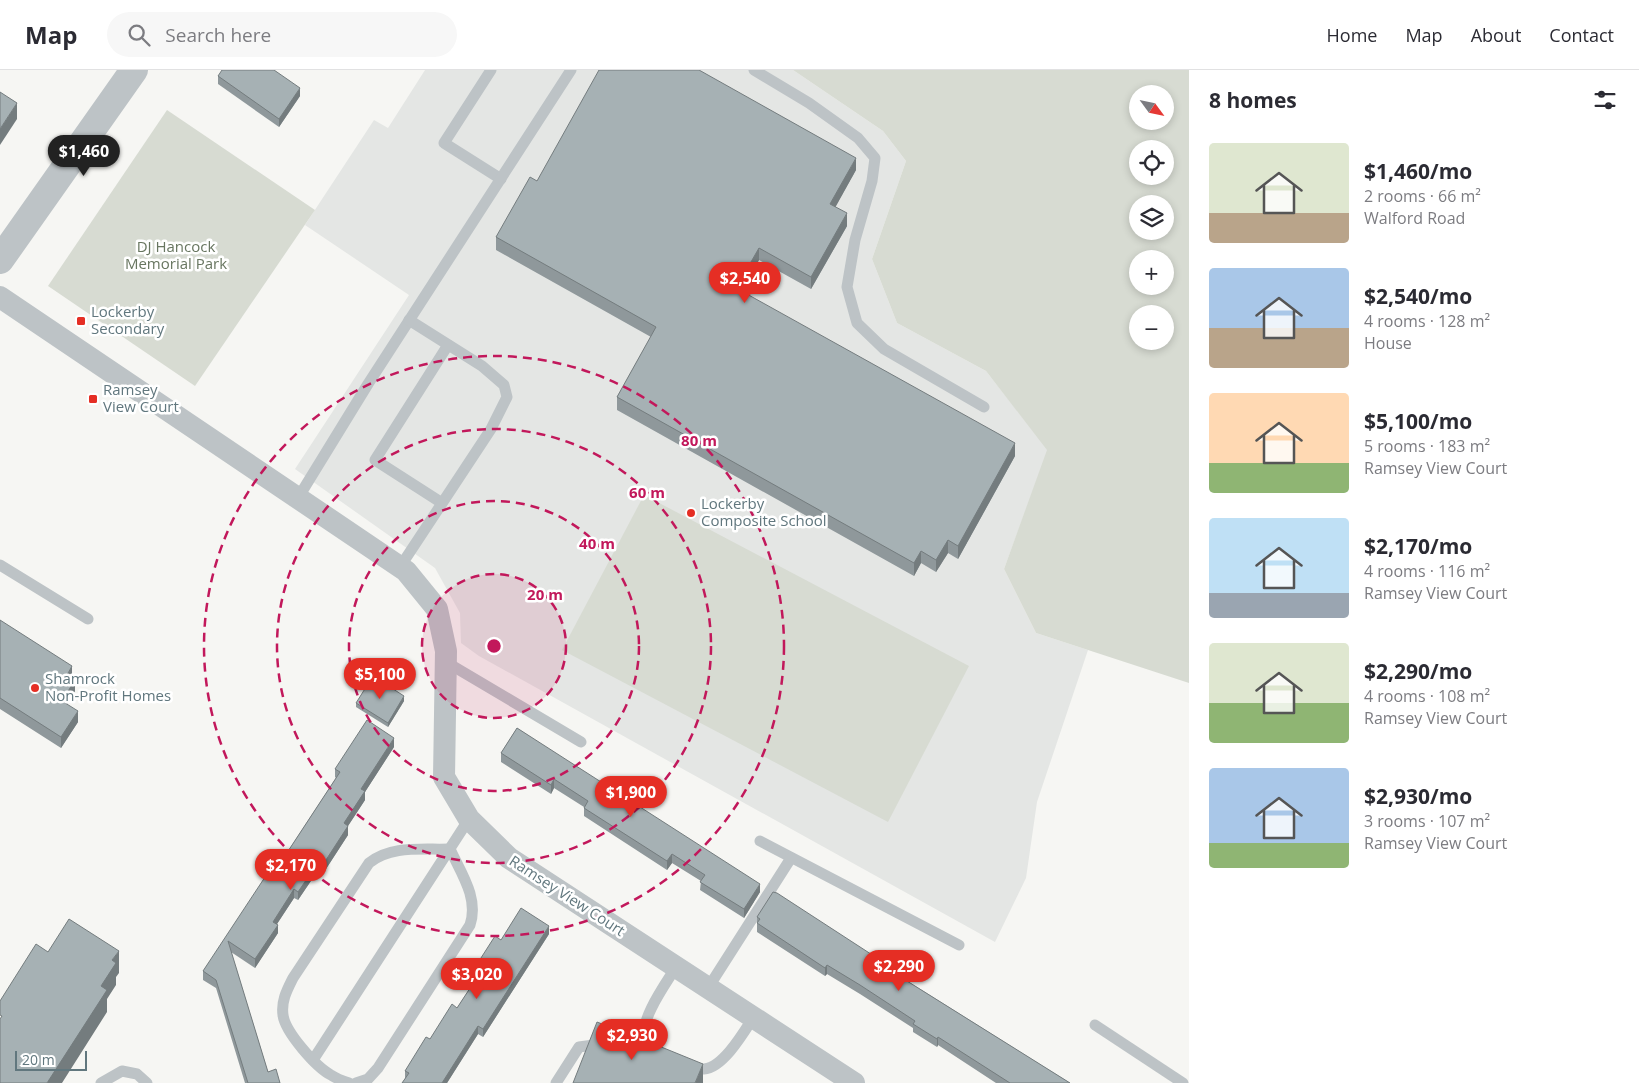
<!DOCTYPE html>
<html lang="en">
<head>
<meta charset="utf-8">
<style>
	:root { --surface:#fff; --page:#f7f7f7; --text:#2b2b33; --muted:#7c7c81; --line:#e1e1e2; --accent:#e52e24 }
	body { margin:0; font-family:"Open Sans",sans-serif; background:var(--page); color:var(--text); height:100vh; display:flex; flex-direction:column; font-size:19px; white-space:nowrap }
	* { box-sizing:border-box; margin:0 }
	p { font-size:16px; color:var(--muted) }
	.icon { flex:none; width:28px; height:28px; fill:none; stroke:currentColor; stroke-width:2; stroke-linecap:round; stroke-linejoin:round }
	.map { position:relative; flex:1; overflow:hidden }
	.side { display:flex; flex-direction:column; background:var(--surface); width:450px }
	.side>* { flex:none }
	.needle { width:32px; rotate:123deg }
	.fabs { position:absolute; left:1129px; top:15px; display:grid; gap:10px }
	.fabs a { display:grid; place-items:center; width:45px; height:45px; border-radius:50%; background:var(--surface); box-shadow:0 2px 8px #0003; font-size:25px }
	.scale { position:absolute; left:15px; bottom:12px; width:72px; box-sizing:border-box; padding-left:5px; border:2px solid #61777e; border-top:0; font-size:14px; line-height:18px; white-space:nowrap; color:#61777e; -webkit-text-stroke:4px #fff; paint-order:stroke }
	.price { position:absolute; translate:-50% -42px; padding:0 11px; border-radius:18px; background:var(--accent); color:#fff; font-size:16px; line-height:32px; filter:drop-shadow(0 1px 2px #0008) }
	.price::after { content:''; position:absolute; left:50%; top:30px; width:15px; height:11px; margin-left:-8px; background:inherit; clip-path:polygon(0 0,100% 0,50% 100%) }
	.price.current { background:#222; color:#fff }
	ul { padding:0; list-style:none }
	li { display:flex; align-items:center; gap:15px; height:125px; padding:0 20px }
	li span { display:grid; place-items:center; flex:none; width:140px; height:100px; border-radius:5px; color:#555 }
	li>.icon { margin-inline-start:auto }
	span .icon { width:60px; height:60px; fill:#fffc; stroke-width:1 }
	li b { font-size:21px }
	h2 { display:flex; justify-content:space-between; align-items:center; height:60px; padding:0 20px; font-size:21px }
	header { display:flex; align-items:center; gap:30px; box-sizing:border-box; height:70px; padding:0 25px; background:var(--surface); border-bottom:1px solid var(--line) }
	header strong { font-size:24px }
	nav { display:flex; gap:28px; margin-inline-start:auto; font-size:18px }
	.search { width:350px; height:45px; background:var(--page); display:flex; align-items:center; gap:12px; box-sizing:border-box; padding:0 18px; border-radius:28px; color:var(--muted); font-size:19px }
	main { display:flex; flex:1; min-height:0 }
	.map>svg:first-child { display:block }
</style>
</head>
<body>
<header>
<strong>Map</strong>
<div class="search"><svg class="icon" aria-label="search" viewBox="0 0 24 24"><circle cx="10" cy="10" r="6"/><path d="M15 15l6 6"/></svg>Search here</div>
<nav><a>Home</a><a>Map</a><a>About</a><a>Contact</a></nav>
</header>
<main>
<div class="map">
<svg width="1189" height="1013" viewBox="0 0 1189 1013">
	<rect width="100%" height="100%" fill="#f6f6f3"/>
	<path fill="#e4e6e4" d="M 425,0 L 793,0 L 883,61 L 906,91 L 872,189 L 897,253 L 986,301 L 1048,380 L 1004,499 L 1036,563 L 1088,580 L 1037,732 L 1026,808 L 995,872 L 479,586 L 461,573 L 460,543 L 435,498 L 295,399 L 409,225 L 305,155 L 374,50 L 388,58 Z"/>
	<g fill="#d7dbd2" fill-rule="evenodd">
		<path d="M 793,0 L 1189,0 L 1189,613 L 1036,563 L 1004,499 L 1047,380 L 986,301 L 897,253 L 872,189 L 906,91 L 883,61 ZM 1138,24 L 1165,24 L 1165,51 L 1138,51 ZM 1138,79 L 1165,79 L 1165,106 L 1138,106 ZM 1138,134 L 1165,134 L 1165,161 L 1138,161 ZM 1138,189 L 1165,189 L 1165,216 L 1138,216 ZM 1138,244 L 1165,244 L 1165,271 L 1138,271 Z"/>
		<path d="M 167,40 L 315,140 L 195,316 L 48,216 Z"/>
		<path d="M 644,425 L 969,596 L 888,752 L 562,580 Z"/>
	</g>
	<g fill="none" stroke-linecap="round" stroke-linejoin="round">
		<g stroke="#bdc3c6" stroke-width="11">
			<path d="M 491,0 L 444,73 L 501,109"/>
			<path d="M 754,0 L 809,33 L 858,68 L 875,88 L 872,111 L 855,170 L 847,217 L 857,253 L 884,279 L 984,337"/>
			<path d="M 298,428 L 368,314 L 571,0"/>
			<path d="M 442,433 L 375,390 L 448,275"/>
			<path d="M 0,495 L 88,549"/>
			<path d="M 400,497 L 491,359 L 507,327 L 504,315 L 482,296 L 409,250"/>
			<path d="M 446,592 L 581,672"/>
			<path d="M 760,771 L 959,875"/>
			<path d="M 708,918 L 791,788"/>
			<path d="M 1095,955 L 1183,1013"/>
			<path d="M 658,982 C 654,979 647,973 645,968 C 639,950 667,912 676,897"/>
			<path d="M 313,990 L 469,749"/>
			<path d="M 688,997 C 693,998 699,999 704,999 C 723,998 744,962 753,948"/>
			<path d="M 101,1013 L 122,1001 L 137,1004 L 147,1013"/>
			<path d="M 349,1013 C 343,1011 337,1009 331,1005 C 316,997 285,962 283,945 C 281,931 287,920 293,908 L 369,793 C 391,775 422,780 450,779 C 461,803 479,828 470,855 L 378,998 L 368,1009 L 356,1013"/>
			<path d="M 556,1013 L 579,977 L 601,974"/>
		</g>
		<path stroke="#bdc3c6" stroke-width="22" d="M 0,227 L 406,501 L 437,539 L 446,581 L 444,707 L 469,749 L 509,788 L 854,1013"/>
		<path stroke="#bdc3c6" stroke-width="28" d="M 0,190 L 134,0"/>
	</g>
	<g fill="#8f989b">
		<path d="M 275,1 L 300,26 L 279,57 L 218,14 L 218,6 Z"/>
		<path d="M 856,100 L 835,137 L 847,156 L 811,219 L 759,190 L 741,221 L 1015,386 L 958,489 L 948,483 L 936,502 L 921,493 L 914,506 L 617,340 L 617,327 L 651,267 L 496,180 L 496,167 L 537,111 Z"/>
		<path d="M 0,550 L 72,607 L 71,608 L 75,621 L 67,634 L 78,652 L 61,678 L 0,639 Z"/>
		<path d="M 404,631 L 388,657 L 356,637 L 356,633 Z"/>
		<path d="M 517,658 L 760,822 L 744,848 L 700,820 L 701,811 L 672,793 L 667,800 L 584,746 L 584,737 L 554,718 L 551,724 L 501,692 L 501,683 Z"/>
		<path d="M 394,677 L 365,722 L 365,730 L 348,756 L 348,765 L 324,802 L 319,799 L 298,830 L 294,828 L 277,854 L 278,863 L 255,898 L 231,882 L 268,1002 L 280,1013 L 245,1013 L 216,918 L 203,910 L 203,901 L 275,801 L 336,708 L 335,707 L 335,699 Z"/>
		<path d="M 757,847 L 877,892 L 1070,1013 L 996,1013 L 938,975 L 937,977 L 913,962 L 913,958 L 860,924 L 827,904 L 825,906 L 757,862 Z"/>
		<path d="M 549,864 L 483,967 L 478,964 L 447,1013 L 402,1013 L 405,1009 L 405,1001 L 430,969 L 457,938 L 474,912 L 472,910 L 472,902 L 501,870 Z"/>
	</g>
	<g fill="#747c7e">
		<path d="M 300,18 L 300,26 L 279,57 L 279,49 Z"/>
		<path d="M 17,33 L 17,49 L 0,75 L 0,59 Z"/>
		<path d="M 856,88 L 856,100 L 830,147 L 830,134 Z"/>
		<path d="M 847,143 L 847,156 L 811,219 L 811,207 Z"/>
		<path d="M 759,178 L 759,190 L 736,230 L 736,218 Z"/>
		<path d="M 1015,373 L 1015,386 L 958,489 L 958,476 Z"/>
		<path d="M 948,470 L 948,483 L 936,502 L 936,490 Z"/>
		<path d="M 921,481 L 921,493 L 914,506 L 914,493 Z"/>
		<path d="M 72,596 L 72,607 L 67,616 L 67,605 Z"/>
		<path d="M 75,610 L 75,621 L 62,642 L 62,631 Z"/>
		<path d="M 404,626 L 404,631 L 388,657 L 388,653 Z"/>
		<path d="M 78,641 L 78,652 L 61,678 L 61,667 Z"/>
		<path d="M 394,668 L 394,677 L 365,722 L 365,730 L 344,762 L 344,753 L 361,719 Z"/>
		<path d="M 554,709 L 554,718 L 551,724 L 551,715 Z"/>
		<path d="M 348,756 L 348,765 L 324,802 L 324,793 Z"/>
		<path d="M 672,784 L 672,793 L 667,800 L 667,791 Z"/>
		<path d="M 319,791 L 319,799 L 298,830 L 298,822 Z"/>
		<path d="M 760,814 L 760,822 L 744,848 L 744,839 Z"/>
		<path d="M 294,819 L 294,828 L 273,860 L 273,852 Z"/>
		<path d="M 278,855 L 278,863 L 255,898 L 255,889 Z"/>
		<path d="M 549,856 L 549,864 L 483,967 L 483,959 Z"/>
		<path d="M 119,881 L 119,903 L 116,907 L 116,915 L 107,929 L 107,942 L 62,1013 L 47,1013 L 101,916 L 112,890 Z"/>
		<path d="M 827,895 L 827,904 L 825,906 L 825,898 Z"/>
		<path d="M 478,956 L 478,964 L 447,1013 L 442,1013 Z"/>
		<path d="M 938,967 L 938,975 L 937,977 L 937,969 Z"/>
		<path d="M 703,994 L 703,1013 L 695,1013 Z"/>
	</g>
	<g fill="#a6b1b4" stroke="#747c7e">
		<path d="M 222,0 L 274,0 L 300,18 L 279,49 L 218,6 Z"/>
		<path d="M 599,0 L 699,0 L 856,88 L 830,134 L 847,143 L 811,207 L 759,178 L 736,218 L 1015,373 L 958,476 L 948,470 L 936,490 L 921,481 L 914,493 L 617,327 L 656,257 L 496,167 L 530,107 L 537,111 Z"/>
		<path d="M 0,22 L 17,33 L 0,59 Z"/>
		<path d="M 0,550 L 72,596 L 67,605 L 75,610 L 62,631 L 78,641 L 61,667 L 0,628 Z"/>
		<path d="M 373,606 L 404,626 L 388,653 L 356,633 Z"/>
		<path d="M 367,650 L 394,668 L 361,719 L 365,721 L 344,753 L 348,756 L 324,793 L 319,791 L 298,822 L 294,819 L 273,852 L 278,855 L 255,889 L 228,871 L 268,1002 L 276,999 L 280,1013 L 248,1013 L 216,910 L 203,901 L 271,798 L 275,801 L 340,702 L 335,699 Z"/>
		<path d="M 517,658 L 760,814 L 744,839 L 700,812 L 705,805 L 672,784 L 667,791 L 584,738 L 588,731 L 554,709 L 551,715 L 501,683 Z"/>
		<path d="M 773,822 L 777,823 L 877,888 L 875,891 L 1070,1013 L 1010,1013 L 938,967 L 937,969 L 913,954 L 915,951 L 860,915 L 827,895 L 825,898 L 757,853 L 760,849 L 757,847 Z"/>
		<path d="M 521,838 L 549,856 L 483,959 L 478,956 L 442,1013 L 402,1013 L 409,1003 L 405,1001 L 426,967 L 430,969 L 452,934 L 457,938 L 478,906 L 472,902 L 495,866 L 501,870 Z"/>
		<path d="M 69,849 L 119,881 L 112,890 L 116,893 L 101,916 L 107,920 L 47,1013 L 0,1013 L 0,949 L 2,946 L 0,945 L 0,931 L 36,874 L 48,882 Z"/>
		<path d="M 597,952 L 607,956 L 607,960 L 611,965 L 616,965 L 622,961 L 703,994 L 695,1013 L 573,1013 Z"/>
	</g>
	<circle cx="494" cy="576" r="72" fill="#c2185b" fill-opacity=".12"/>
	<g fill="none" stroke="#c2185b" stroke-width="2.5" stroke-dasharray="9 6">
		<circle cx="494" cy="576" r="72"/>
		<circle cx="494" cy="576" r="145"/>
		<circle cx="494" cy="576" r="217"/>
		<circle cx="494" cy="576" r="290"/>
	</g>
	<g fill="#e52e24" stroke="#fff" stroke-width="2">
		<rect x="76" y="246" width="10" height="10" rx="2.5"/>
		<rect x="88" y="324" width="10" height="10" rx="2.5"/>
		<circle cx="691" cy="443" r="5"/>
		<circle cx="35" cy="618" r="5"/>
	</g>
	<g text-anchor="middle" stroke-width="5" stroke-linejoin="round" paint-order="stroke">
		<g font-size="15" fill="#687660" stroke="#fff">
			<text x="176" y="182">DJ Hancock<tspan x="176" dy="17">Memorial Park</tspan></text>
		</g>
		<g font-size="15" fill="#61777e" stroke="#fff" text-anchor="start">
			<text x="91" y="247">Lockerby<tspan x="91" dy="17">Secondary</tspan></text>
			<text x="103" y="325">Ramsey<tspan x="103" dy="17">View Court</tspan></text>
			<text x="701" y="439">Lockerby<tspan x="701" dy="17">Composite School</tspan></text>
			<text x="45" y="614">Shamrock<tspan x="45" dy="17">Non-Profit Homes</tspan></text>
		</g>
		<g font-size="15" fill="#61777e" stroke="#fff">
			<text transform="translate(567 826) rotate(33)" y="5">Ramsey View Court</text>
		</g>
	</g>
	<circle cx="494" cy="576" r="8" fill="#c2185b" stroke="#fff" stroke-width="2.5"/>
	<g font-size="15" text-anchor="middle" font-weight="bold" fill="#c2185b" stroke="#fff" stroke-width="5" stroke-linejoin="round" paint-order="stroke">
		<text x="699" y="376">80 m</text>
		<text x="647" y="428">60 m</text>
		<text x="597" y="479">40 m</text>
		<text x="545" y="530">20 m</text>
	</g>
</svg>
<div class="fabs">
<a><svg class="needle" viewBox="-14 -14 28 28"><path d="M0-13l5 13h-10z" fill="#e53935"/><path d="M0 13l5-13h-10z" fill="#7c7c81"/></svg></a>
<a><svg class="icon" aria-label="locate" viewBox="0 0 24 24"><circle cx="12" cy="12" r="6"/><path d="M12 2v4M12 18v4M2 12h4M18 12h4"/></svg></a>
<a><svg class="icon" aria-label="layers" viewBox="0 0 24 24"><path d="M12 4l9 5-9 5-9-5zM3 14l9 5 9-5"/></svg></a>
<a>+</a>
<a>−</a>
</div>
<div class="scale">20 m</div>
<b class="price current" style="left:84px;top:107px">$1,460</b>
<b class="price" style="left:745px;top:234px">$2,540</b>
<b class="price" style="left:380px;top:630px">$5,100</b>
<b class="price" style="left:631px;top:748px">$1,900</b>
<b class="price" style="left:291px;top:821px">$2,170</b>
<b class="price" style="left:899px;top:922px">$2,290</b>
<b class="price" style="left:477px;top:930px">$3,020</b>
<b class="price" style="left:632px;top:991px">$2,930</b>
</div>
<section class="side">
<h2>8 homes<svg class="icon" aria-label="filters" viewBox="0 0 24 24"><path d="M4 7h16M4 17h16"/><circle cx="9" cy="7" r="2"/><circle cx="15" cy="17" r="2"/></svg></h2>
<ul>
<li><span style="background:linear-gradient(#dfe7d0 70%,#b9a48a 0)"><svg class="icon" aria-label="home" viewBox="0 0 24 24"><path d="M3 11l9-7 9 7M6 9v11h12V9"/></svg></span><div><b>$1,460/mo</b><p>2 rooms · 66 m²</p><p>Walford Road</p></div></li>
<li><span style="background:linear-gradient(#a9c7e8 60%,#b9a48a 0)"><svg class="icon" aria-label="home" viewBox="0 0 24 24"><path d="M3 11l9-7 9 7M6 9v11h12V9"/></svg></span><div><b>$2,540/mo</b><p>4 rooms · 128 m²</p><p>House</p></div></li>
<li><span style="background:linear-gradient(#ffd9b3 70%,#8fb573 0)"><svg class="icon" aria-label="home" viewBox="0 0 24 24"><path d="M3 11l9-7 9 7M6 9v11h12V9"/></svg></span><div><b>$5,100/mo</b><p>5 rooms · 183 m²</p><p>Ramsey View Court</p></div></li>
<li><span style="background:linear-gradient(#bfe0f5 75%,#9aa5b1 0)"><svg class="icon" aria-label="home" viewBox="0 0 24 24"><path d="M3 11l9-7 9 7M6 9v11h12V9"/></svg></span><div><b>$2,170/mo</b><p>4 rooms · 116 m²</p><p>Ramsey View Court</p></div></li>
<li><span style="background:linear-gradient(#dfe7d0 60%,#8fb573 0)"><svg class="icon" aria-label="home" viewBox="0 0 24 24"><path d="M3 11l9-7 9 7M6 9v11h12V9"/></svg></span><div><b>$2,290/mo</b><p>4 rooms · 108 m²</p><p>Ramsey View Court</p></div></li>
<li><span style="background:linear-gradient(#a9c7e8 75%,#8fb573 0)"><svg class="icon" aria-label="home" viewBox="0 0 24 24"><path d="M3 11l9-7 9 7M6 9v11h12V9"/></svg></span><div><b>$2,930/mo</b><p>3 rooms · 107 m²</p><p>Ramsey View Court</p></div></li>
</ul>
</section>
</main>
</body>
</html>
